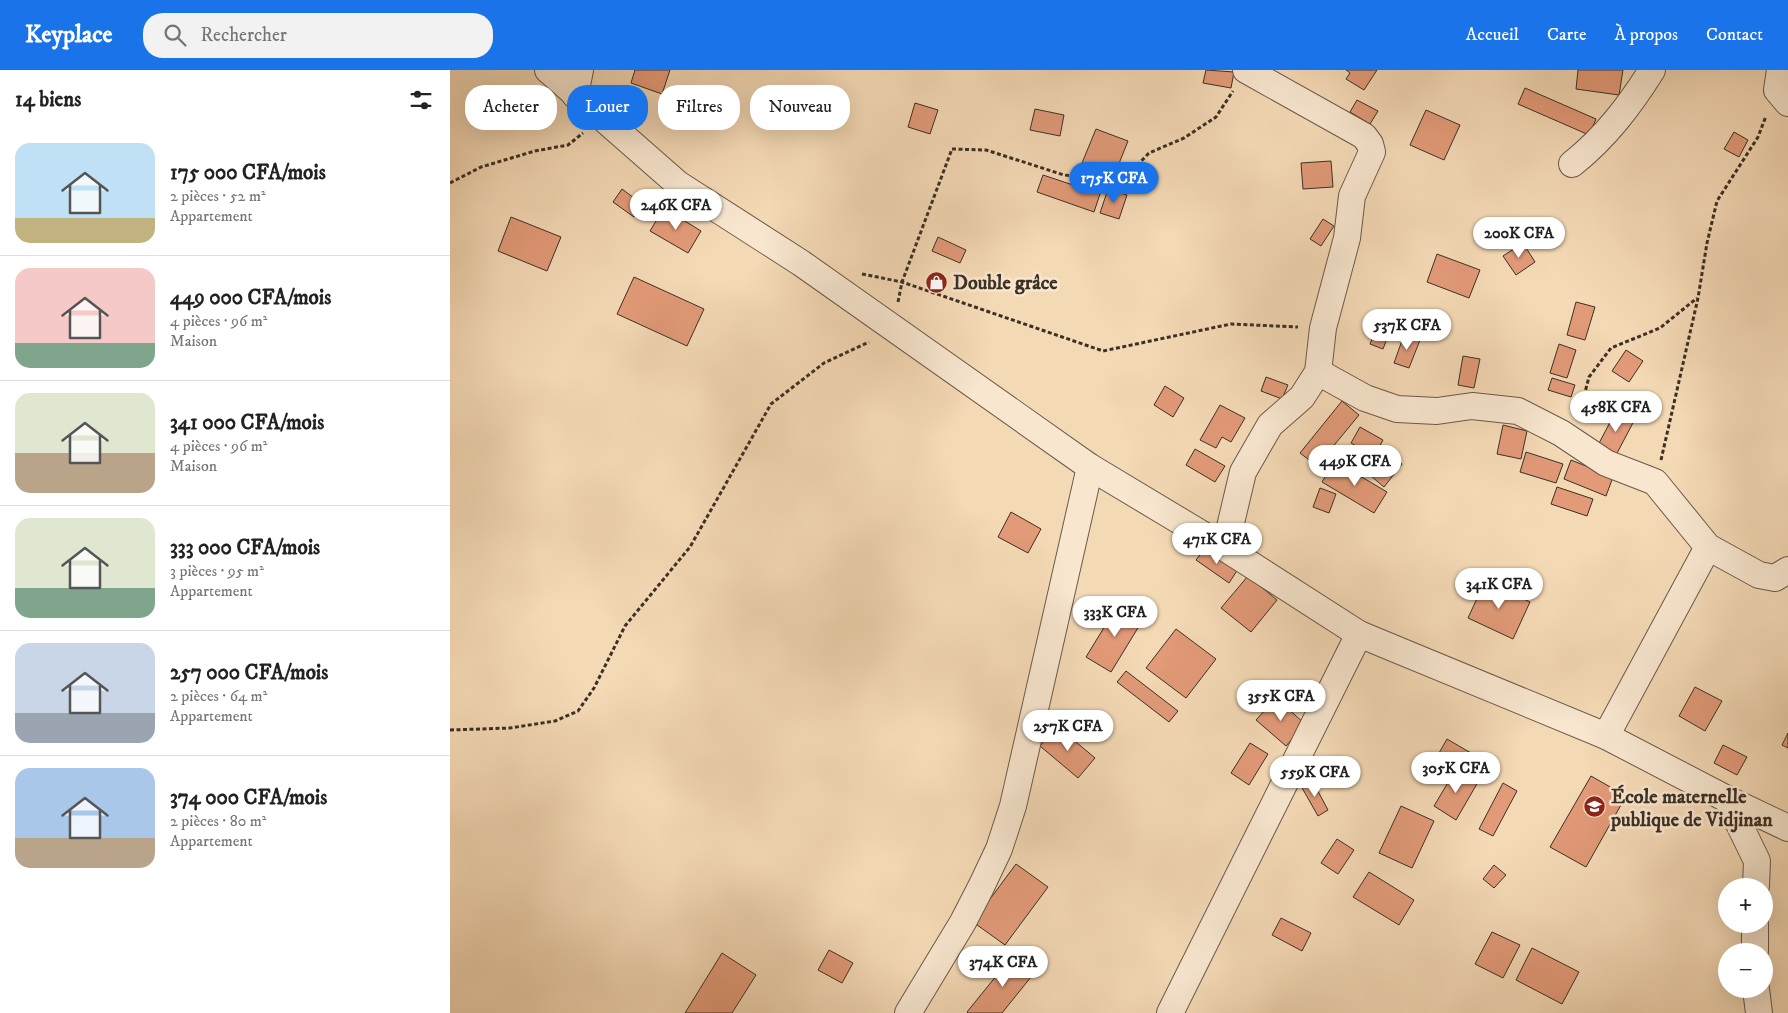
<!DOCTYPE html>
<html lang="fr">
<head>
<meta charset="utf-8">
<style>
	:root { --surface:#fff; --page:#f2f2f2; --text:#222; --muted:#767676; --line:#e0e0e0; --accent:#1a73e8 }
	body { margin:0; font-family:"IM FELL DW Pica",serif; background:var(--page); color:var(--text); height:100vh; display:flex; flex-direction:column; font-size:19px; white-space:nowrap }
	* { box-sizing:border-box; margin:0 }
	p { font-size:16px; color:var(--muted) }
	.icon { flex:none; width:28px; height:28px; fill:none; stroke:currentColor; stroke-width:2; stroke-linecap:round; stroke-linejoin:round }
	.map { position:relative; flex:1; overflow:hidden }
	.drawer { display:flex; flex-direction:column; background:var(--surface); width:450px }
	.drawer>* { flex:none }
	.banner { position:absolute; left:15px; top:15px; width:475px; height:45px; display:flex; gap:10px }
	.tools { position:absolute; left:1268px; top:808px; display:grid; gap:10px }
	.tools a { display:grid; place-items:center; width:55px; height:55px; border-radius:50%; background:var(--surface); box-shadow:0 5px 20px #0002; font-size:25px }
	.price { position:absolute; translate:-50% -42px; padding:0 11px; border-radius:18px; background:#fff; color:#222; font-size:16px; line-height:32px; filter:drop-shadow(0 1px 2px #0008) }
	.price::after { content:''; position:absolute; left:50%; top:30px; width:15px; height:11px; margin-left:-8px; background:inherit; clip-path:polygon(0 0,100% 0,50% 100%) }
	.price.selected { background:var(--accent); color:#fff }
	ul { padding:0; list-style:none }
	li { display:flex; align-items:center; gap:15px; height:125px; padding:0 15px }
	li+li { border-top:1px solid var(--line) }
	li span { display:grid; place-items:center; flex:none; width:140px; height:100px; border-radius:15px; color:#555 }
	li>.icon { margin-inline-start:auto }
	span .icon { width:60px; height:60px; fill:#fffc; stroke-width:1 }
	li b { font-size:21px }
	h2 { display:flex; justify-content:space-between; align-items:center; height:60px; padding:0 15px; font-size:21px }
	.chip { padding:0 18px; border-radius:20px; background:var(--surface); box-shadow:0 5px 20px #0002; font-size:18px; line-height:45px }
	.chip.selected { background:var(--accent); color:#fff }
	header { display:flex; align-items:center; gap:30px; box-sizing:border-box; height:70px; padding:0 25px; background:var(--accent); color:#fff }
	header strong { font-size:24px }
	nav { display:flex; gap:28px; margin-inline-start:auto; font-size:18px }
	.search { width:350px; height:45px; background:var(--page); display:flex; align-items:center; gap:12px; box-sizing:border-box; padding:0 18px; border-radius:20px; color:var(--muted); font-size:19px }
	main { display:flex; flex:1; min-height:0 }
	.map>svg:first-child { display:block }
</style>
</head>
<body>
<header>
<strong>Keyplace</strong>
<div class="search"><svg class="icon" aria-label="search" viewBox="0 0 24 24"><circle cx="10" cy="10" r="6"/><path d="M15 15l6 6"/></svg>Rechercher</div>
<nav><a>Accueil</a><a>Carte</a><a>À propos</a><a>Contact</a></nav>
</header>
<main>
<section class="drawer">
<h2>14 biens<svg class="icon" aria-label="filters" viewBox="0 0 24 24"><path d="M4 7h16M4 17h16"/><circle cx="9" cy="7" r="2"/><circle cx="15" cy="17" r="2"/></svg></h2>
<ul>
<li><span style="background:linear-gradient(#bfe0f5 75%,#c2b280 0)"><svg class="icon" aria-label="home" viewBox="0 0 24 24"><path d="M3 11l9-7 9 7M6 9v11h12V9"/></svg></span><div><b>175 000 CFA/mois</b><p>2 pièces · 52 m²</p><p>Appartement</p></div></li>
<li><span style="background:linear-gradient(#f6c9c9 75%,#7fa58c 0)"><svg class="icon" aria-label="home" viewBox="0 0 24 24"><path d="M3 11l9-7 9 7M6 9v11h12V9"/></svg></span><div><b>449 000 CFA/mois</b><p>4 pièces · 96 m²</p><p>Maison</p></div></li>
<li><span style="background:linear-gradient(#dfe7d0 60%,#b9a48a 0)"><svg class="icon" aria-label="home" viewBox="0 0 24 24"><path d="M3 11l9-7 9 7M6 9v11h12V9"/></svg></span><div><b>341 000 CFA/mois</b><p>4 pièces · 96 m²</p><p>Maison</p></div></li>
<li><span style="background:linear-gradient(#dfe7d0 70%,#7fa58c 0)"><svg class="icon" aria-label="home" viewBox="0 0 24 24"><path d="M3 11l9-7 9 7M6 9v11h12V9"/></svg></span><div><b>333 000 CFA/mois</b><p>3 pièces · 95 m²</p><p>Appartement</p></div></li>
<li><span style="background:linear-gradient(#c9d6e8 70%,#9aa5b1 0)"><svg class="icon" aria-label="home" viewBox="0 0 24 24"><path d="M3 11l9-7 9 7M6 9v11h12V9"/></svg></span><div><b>257 000 CFA/mois</b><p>2 pièces · 64 m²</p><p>Appartement</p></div></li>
<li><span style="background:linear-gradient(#a9c7e8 70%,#b9a48a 0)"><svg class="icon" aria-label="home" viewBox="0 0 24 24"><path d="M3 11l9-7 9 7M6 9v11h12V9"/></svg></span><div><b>374 000 CFA/mois</b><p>2 pièces · 80 m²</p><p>Appartement</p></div></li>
</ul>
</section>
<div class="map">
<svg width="1338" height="943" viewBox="0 0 1338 943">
	<rect width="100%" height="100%" fill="#f4d9b5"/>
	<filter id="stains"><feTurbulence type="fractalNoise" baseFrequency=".004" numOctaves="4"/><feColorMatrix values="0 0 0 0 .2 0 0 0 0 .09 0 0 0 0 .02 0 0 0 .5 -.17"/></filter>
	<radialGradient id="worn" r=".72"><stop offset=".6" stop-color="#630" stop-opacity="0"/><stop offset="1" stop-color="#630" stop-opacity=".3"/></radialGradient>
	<g fill="#e29a78" stroke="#3b3025">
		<path d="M 185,0 L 220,0 L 212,24 L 181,13 Z"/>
		<path d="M 756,0 L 784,2 L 781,18 L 753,13 Z"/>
		<path d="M 896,0 L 927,0 L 914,20 L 896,9 L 900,3 Z"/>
		<path d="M 1128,0 L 1173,0 L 1169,25 L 1126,19 Z"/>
		<path d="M 1075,18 L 1146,49 L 1139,65 L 1068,34 Z"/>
		<path d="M 907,30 L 928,41 L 920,54 L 900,42 Z"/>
		<path d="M 465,33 L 488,40 L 480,64 L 458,57 Z"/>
		<path d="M 585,39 L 614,45 L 610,66 L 580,60 Z"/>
		<path d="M 976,40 L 1010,55 L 994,90 L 960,75 Z"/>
		<path d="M 646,59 L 678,71 L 664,106 L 632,93 Z"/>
		<path d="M 1284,62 L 1298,70 L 1289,87 L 1274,79 Z"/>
		<path d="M 881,91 L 883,117 L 853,119 L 851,93 Z"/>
		<path d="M 593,105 L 650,124 L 644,142 L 587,122 Z"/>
		<path d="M 172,119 L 192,134 L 184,147 L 163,132 Z"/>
		<path d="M 658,119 L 677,125 L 669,149 L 650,143 Z"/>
		<path d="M 214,138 L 251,161 L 238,183 L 200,161 Z"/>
		<path d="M 61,147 L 111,167 L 97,201 L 48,181 Z"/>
		<path d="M 873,149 L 884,156 L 871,176 L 860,169 Z"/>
		<path d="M 488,167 L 516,180 L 510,193 L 482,181 Z"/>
		<path d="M 1073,173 L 1085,192 L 1066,205 L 1053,186 Z"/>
		<path d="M 987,184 L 1030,200 L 1019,228 L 977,212 Z"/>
		<path d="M 184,207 L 254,239 L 237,276 L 167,244 Z"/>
		<path d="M 1126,232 L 1145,237 L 1135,270 L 1117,265 Z"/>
		<path d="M 929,253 L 941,258 L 933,279 L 920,274 Z"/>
		<path d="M 954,265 L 970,270 L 959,298 L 944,293 Z"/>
		<path d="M 1109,274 L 1126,280 L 1117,308 L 1100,303 Z"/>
		<path d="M 1176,280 L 1193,291 L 1179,312 L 1162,301 Z"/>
		<path d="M 1013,286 L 1030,289 L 1024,318 L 1008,315 Z"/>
		<path d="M 816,307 L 838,315 L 832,329 L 811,321 Z"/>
		<path d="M 1102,308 L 1125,315 L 1121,327 L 1098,320 Z"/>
		<path d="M 715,316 L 734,328 L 723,347 L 704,335 Z"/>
		<path d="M 892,331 L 909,345 L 867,396 L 850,383 Z"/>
		<path d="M 770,335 L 795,348 L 781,372 L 772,367 L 766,378 L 750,370 Z"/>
		<path d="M 1167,339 L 1185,349 L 1165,387 L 1147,377 Z"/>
		<path d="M 1053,355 L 1077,361 L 1071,389 L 1047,384 Z"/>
		<path d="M 910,357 L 933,370 L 924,386 L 901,373 Z"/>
		<path d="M 934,378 L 952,394 L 934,417 L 915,401 Z"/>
		<path d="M 745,379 L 775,396 L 765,412 L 736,395 Z"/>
		<path d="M 1076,382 L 1113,394 L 1106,413 L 1070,402 Z"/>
		<path d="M 1121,390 L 1163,407 L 1156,426 L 1114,409 Z"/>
		<path d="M 885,391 L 937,422 L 924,443 L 872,412 Z"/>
		<path d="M 1107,417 L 1143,429 L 1137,446 L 1101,434 Z"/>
		<path d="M 870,418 L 886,424 L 879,443 L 863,437 Z"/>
		<path d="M 561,442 L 591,459 L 578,483 L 548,467 Z"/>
		<path d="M 756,477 L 788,499 L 779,513 L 746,490 Z"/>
		<path d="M 798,506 L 827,530 L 801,562 L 771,538 Z"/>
		<path d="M 1035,511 L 1080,532 L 1063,569 L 1018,548 Z"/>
		<path d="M 669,533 L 694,548 L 661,602 L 636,587 Z"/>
		<path d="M 726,559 L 766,589 L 736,628 L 696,598 Z"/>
		<path d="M 676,601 L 728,641 L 719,652 L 667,612 Z"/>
		<path d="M 1245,617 L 1272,631 L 1255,661 L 1229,646 Z"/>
		<path d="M 826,628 L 855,654 L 836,676 L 806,650 Z"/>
		<path d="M 607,656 L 645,688 L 628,708 L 590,676 Z"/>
		<path d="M 1338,663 L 1338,678 L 1332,675 Z"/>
		<path d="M 997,669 L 1021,683 L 1013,696 L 989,683 Z"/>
		<path d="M 800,673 L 818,684 L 799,715 L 781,703 Z"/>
		<path d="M 1273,675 L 1297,687 L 1287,705 L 1264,693 Z"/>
		<path d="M 1006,699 L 1028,712 L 1006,750 L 984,736 Z"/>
		<path d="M 1141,706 L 1176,726 L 1136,797 L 1100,777 Z"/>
		<path d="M 862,710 L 878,740 L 868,746 L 851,716 Z"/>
		<path d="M 1053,713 L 1067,721 L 1043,766 L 1029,759 Z"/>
		<path d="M 951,736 L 984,751 L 962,798 L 929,783 Z"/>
		<path d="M 887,769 L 904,780 L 888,804 L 871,793 Z"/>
		<path d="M 566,794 L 598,817 L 555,875 L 523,852 Z"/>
		<path d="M 1044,795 L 1056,805 L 1044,818 L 1033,809 Z"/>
		<path d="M 919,802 L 964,830 L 949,855 L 903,827 Z"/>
		<path d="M 831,848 L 861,863 L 852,881 L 822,865 Z"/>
		<path d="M 1042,862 L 1070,875 L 1053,908 L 1025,894 Z"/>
		<path d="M 1082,878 L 1129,902 L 1112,934 L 1066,910 Z"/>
		<path d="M 379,880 L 403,893 L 392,913 L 368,900 Z"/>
		<path d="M 272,883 L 306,905 L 282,943 L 235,943 Z"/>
		<path d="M 564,884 L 585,902 L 552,943 L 518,943 L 517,942 Z"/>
	</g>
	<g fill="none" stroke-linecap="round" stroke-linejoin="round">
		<defs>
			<g id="minor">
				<path d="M 98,0 L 228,114 L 351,193 L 640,397 L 775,478 L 909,564 L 1156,666 L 1277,729 L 1338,758"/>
				<path d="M 1330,0 L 1327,20 L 1338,33"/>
				<path d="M 125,25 L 130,0"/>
				<path d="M 1122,94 C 1156,67 1180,35 1202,0"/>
				<path d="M 868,302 L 915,328 L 947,339 L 987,341 L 1022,336 L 1068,341 L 1111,363 L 1156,393 L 1205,412 L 1258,477 L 1309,505 L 1325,508 L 1338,500"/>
				<path d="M 775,478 L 793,402 L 820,355 L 852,327 L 868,302 L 873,258 L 897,168 L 902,126 L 922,82 L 920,74 L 914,66 L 796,0"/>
				<path d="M 1156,666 L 1258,477"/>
				<path d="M 1277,729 L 1307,791 L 1306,816"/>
				<path d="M 1305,881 L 1305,854"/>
				<path d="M 1306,919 L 1309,943"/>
				<path d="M 458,943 L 513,852 L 531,817 L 549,779 L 563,736 L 640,397"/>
				<path d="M 720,943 L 909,564"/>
			</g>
		</defs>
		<use href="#minor" stroke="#695a49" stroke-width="28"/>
		<g stroke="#3b3025" stroke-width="3" stroke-dasharray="4 2.5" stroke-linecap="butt">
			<path d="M 0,113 L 31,97 L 85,81 L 118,75 L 133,63"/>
			<path d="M 412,204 L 452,212 L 653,281 L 781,254 L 848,257"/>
			<path d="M 448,232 L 452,212 L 502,79 L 536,80 L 614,105 L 648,109 L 674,109 L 699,83 L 734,68 L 766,47 L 783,21"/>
			<path d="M 1129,345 L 1139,307 L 1161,278 L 1210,258 L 1247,228"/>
			<path d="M 1211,390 L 1248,228 L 1257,173 L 1267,131 L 1308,67 L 1316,46"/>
			<path d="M 0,660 L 60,658 L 105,651 L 128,641 L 144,618 L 175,556 L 240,477 L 321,334 L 374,293 L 419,272"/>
		</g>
		<use href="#minor" stroke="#f8e6cf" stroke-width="26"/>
	</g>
	<defs>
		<symbol id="shop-disc" viewBox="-11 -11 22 22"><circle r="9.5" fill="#8f2418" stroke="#f8e6cf"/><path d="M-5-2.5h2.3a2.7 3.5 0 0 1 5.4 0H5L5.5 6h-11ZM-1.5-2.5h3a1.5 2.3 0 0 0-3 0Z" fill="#fff"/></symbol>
		<symbol id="school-disc" viewBox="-11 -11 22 22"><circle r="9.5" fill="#8f2418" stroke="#f8e6cf"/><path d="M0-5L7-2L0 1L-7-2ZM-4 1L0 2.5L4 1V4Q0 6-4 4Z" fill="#fff"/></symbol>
	</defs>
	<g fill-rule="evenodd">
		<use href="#shop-disc" x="474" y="200" width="25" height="25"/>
		<use href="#school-disc" x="1132" y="724" width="25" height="25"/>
	</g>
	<g text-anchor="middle" stroke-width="5" stroke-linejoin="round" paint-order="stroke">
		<g font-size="20" font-weight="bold" fill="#3b3025" stroke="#f8e6cf" text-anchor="start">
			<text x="503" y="219">Double grâce</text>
			<text x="1161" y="733">École maternelle<tspan x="1161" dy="23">publique de Vidjinan</tspan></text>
		</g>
	</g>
	<rect width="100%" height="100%" filter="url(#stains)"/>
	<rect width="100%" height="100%" fill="url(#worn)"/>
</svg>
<div class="tools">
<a>+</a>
<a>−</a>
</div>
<b class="price selected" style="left:664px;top:134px">175K CFA</b>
<b class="price" style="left:226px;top:161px">246K CFA</b>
<b class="price" style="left:1069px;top:189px">200K CFA</b>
<b class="price" style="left:957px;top:281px">537K CFA</b>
<b class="price" style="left:1166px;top:363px">458K CFA</b>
<b class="price" style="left:905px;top:417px">449K CFA</b>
<b class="price" style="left:767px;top:495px">471K CFA</b>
<b class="price" style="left:1049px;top:540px">341K CFA</b>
<b class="price" style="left:665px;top:568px">333K CFA</b>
<b class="price" style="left:831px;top:652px">355K CFA</b>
<b class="price" style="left:618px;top:682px">257K CFA</b>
<b class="price" style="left:1006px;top:724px">305K CFA</b>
<b class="price" style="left:865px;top:728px">559K CFA</b>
<b class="price" style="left:553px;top:918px">374K CFA</b>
<div class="banner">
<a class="chip">Acheter</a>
<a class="chip selected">Louer</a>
<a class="chip">Filtres</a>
<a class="chip">Nouveau</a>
</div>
</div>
</main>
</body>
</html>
